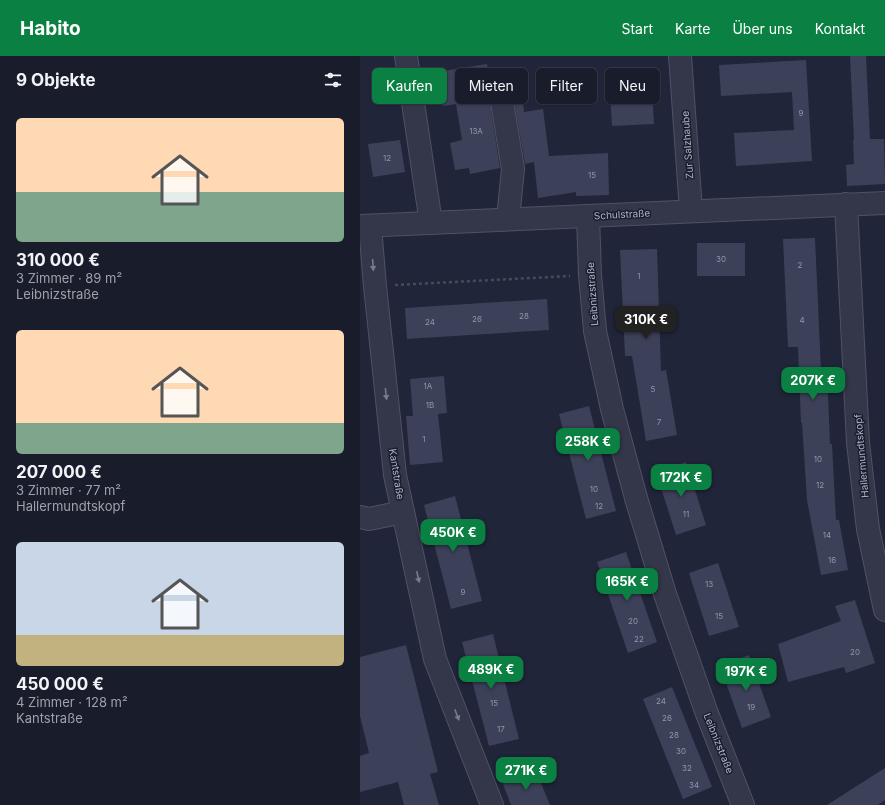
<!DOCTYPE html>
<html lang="de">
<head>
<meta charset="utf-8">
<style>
	:root { --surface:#191c2b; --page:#262937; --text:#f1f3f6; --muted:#9fa1a9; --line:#373a47; --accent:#0b8043 }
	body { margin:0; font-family:Inter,sans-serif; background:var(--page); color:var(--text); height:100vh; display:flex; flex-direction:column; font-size:15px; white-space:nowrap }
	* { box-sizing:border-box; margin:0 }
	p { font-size:13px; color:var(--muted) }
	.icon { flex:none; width:22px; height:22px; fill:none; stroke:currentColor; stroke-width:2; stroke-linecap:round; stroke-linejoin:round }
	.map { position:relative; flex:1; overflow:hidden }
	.details { display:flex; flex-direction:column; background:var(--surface); width:360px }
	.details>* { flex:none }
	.top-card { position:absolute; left:12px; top:12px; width:380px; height:36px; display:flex; gap:8px }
	.price { position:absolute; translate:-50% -34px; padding:0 9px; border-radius:8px; background:var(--accent); color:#fff; font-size:13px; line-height:26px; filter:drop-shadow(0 1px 2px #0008) }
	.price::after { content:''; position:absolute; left:50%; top:24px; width:12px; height:9px; margin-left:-6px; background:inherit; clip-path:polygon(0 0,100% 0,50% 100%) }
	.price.selected { background:#222; color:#fff }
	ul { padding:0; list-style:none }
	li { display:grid; align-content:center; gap:8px; height:212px; padding:0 16px }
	li span { display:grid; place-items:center; height:124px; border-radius:6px; color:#555 }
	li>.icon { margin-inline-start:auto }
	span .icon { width:72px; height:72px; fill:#fffc; stroke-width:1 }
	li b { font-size:17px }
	h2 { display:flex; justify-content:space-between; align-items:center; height:48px; padding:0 16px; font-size:17px }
	.chip { padding:0 14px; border-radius:6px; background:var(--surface); box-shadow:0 1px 3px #0004,0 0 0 1px var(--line); font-size:14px; line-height:36px }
	.chip.selected { background:var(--accent); color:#fff }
	header { display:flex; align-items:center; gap:24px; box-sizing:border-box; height:56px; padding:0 20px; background:var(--accent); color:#fff }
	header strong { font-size:19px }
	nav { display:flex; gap:22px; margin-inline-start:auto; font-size:14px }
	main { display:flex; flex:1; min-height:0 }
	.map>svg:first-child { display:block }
</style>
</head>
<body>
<header>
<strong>Habito</strong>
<nav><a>Start</a><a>Karte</a><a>Über uns</a><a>Kontakt</a></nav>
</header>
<main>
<section class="details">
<h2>9 Objekte<svg class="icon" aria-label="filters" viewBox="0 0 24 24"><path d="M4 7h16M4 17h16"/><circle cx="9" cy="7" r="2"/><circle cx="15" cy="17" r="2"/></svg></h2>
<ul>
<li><span style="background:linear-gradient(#ffd9b3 60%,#7fa58c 0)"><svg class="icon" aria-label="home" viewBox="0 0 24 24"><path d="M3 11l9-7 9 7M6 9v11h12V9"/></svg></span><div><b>310 000 €</b><p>3 Zimmer · 89 m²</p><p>Leibnizstraße</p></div></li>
<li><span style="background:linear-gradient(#ffd9b3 75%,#7fa58c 0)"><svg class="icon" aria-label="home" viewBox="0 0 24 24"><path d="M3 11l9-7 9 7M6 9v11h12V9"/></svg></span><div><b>207 000 €</b><p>3 Zimmer · 77 m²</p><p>Hallermundtskopf</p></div></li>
<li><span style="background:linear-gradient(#c9d6e8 75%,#c2b280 0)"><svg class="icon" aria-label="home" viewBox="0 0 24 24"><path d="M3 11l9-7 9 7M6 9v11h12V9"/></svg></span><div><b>450 000 €</b><p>4 Zimmer · 128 m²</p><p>Kantstraße</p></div></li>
</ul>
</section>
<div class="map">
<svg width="525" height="749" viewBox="0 0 525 749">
	<rect width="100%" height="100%" fill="#212539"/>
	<g fill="#3d4059">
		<path d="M 490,0 L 506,0 L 510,83 L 524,83 L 525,128 L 487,130 L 486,109 L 494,108 L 493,84 L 494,84 Z"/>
		<path d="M 446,4 L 452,105 L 376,110 L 374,77 L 434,74 L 432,36 L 361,40 L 359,9 Z"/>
		<path d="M 127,8 L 133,37 L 162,34 L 164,56 L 183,53 L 189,100 L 248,97 L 249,139 L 216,140 L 216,136 L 178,142 L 174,106 L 165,108 L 155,50 L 152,44 L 147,40 L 141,40 L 135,43 L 131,47 L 131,54 L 140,112 L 110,118 L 109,112 L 95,114 L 90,87 L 102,84 L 96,48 L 83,50 L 77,16 Z"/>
		<path d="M 292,35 L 294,68 L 252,70 L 250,37 Z"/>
		<path d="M 40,84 L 45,116 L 13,121 L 8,88 Z"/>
		<path d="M 455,182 L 461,314 L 467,313 L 470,388 L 472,388 L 476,464 L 479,464 L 488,514 L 461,519 L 447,444 L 442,367 L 441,367 L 438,291 L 428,291 L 423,183 Z"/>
		<rect x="337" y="187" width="48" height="33"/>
		<path d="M 297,193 L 301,315 L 306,314 L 317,379 L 286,385 L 272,300 L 265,300 L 260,194 Z"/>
		<path d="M 187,243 L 189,274 L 47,283 L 45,252 Z"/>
		<path d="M 84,320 L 87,357 L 78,358 L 83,406 L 50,409 L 46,360 L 53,360 L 50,323 Z"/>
		<path d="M 229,350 L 256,455 L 226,463 L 199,358 Z"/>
		<path d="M 326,406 L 346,469 L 316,479 L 296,416 Z"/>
		<path d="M 95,440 L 122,545 L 91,553 L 64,449 Z"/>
		<path d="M 266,496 L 297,586 L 268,597 L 237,506 Z"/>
		<path d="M 358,507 L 379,571 L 349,580 L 329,517 Z"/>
		<path d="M 495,544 L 515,607 L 486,617 L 484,611 L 428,626 L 418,588 L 481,565 L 475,550 Z"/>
		<path d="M 133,578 L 159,683 L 129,690 L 102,586 Z"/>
		<path d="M 46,589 L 78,716 L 70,718 L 79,749 L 44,749 L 38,726 L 0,736 L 0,700 L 9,697 L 0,660 L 0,601 Z"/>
		<path d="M 389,599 L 411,661 L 382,672 L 360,610 Z"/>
		<path d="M 312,631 L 352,731 L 323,743 L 283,643 Z"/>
		<path d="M 525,712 L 525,744 L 518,749 L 467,749 Z"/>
		<path d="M 176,715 L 190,749 L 151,749 L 143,728 Z"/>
	</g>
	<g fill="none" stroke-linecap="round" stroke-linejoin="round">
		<defs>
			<g id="minor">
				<path d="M 46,0 L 71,167"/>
				<path d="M 320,0 L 331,155"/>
				<path d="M 143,52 L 153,113 L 148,163"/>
				<path d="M 486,148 L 498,387 L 508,473 L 525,554"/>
				<path d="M 228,160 L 230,219 L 235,275 L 252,353 L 276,442 L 305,538 L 346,655 L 383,749"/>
				<path d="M 0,170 L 525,147"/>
				<path d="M 10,170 L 15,230 L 35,419 L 75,603 L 132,749"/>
				<path d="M 0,461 L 9,463 L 43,456"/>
			</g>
		</defs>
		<use href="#minor" stroke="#4f5264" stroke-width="24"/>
		<path stroke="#404e57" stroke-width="2.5" stroke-dasharray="3 3" stroke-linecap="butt" d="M 35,229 L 210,220"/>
		<use href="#minor" stroke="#343749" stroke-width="22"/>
	</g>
	<defs><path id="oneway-solid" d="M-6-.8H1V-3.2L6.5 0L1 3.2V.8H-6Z"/></defs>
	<g fill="#787b8d">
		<use href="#oneway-solid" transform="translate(13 209) rotate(86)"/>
		<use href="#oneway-solid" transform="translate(26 338) rotate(84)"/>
		<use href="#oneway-solid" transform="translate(58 521) rotate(78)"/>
		<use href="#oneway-solid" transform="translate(97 659) rotate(69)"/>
	</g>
	<g text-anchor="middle" stroke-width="3" stroke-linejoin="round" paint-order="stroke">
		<g font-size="8" fill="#9296aa">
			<text x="441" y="60">9</text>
			<text x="116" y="78">13A</text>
			<text x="27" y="105">12</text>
			<text x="232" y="122">15</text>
			<text x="361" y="206">30</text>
			<text x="440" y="212">2</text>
			<text x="279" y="223">1</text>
			<text x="164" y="263">28</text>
			<text x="117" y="266">26</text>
			<text x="442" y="267">4</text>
			<text x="70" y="269">24</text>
			<text x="68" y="333">1A</text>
			<text x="293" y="336">5</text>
			<text x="70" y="352">1B</text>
			<text x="299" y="369">7</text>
			<text x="64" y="386">1</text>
			<text x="458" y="406">10</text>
			<text x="460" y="432">12</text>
			<text x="234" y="436">10</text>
			<text x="239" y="453">12</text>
			<text x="326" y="461">11</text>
			<text x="467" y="482">14</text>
			<text x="472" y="507">16</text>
			<text x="349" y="531">13</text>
			<text x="103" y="539">9</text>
			<text x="359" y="563">15</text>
			<text x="273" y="568">20</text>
			<text x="279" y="586">22</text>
			<text x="495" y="599">20</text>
			<text x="301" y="648">24</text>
			<text x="134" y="650">15</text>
			<text x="391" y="654">19</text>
			<text x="307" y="665">26</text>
			<text x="141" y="676">17</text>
			<text x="314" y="682">28</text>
			<text x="321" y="698">30</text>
			<text x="327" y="715">32</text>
			<text x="334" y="732">34</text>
		</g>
		<g font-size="10" fill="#afb2c5" stroke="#1a1d2e">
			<text transform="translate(327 89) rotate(-94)" y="4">Zur Salzhaube</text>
			<text transform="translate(262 158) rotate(-3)" y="4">Schulstraße</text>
			<text transform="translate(232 238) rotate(-94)" y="4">Leibnizstraße</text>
			<text transform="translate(501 400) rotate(-95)" y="4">Hallermundtskopf</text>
			<text transform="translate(37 418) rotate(81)" y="4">Kantstraße</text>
			<text transform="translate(359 687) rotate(68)" y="4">Leibnizstraße</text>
		</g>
	</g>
</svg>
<b class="price selected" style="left:286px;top:284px">310K €</b>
<b class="price" style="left:453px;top:345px">207K €</b>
<b class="price" style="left:228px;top:406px">258K €</b>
<b class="price" style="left:321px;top:442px">172K €</b>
<b class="price" style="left:93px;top:497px">450K €</b>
<b class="price" style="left:267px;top:546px">165K €</b>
<b class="price" style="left:131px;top:634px">489K €</b>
<b class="price" style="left:386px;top:636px">197K €</b>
<b class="price" style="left:166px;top:735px">271K €</b>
<div class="top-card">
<a class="chip selected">Kaufen</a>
<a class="chip">Mieten</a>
<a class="chip">Filter</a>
<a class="chip">Neu</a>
</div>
</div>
</main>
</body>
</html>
